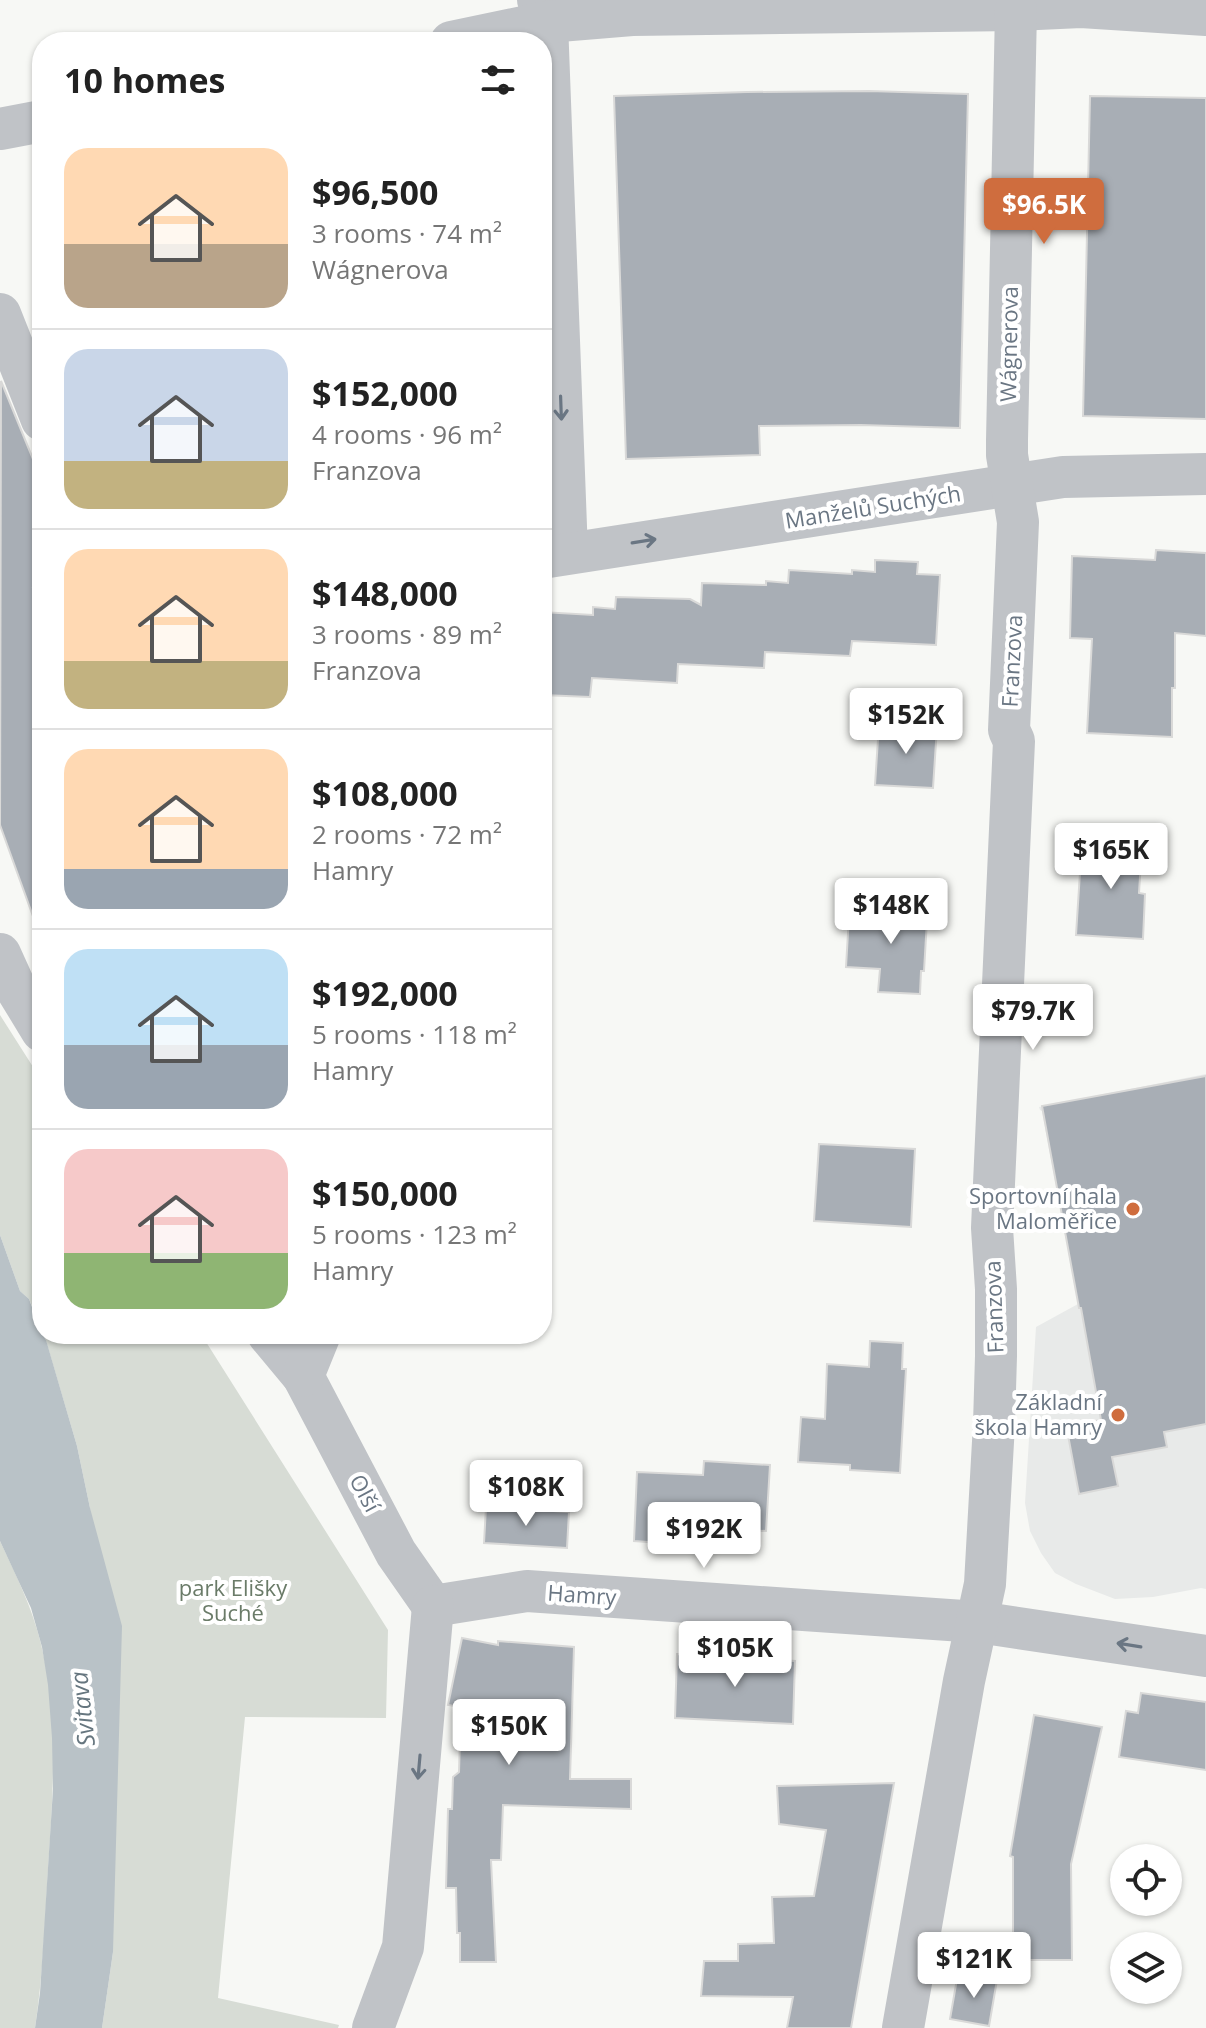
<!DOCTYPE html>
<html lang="en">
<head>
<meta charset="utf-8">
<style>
	:root { --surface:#fff; --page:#f6f6f6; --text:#222; --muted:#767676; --line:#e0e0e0; --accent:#cf6d3e }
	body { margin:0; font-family:"Open Sans",sans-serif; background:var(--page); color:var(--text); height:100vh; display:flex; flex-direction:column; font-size:30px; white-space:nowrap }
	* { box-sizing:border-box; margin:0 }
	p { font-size:26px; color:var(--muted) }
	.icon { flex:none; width:44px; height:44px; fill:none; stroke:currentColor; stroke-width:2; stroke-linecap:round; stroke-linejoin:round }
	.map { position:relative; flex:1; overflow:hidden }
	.side { position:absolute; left:32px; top:32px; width:520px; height:1312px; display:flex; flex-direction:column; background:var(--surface); border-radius:32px; box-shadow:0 2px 6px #0004 }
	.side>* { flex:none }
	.controls { position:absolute; left:1110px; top:1844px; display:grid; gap:16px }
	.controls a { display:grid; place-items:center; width:72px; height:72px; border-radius:50%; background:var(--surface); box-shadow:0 2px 6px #0004; font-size:40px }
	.price { position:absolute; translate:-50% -68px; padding:0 18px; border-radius:8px; background:#fff; color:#222; font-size:26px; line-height:52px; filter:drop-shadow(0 2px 4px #0008) }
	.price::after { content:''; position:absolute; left:50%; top:48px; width:24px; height:18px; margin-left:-12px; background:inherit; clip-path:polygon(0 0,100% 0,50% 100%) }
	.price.active { background:var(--accent); color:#fff }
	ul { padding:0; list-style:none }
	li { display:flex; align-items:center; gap:24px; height:200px; padding:0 32px }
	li+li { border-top:2px solid var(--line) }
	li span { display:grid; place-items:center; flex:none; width:224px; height:160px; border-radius:24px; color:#555 }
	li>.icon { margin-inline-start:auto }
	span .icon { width:96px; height:96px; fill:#fffc; stroke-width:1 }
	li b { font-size:34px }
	h2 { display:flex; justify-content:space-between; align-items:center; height:96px; padding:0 32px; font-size:34px }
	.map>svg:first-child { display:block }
</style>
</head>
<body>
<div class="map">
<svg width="1206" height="2028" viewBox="0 0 1206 2028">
	<rect width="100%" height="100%" fill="#f7f8f5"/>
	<path fill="#e8eae9" d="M 1206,1074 L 1206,1589 L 1201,1588 L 1153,1597 L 1115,1599 L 1076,1584 L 1055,1573 L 1041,1553 L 1030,1531 L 1025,1503 L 1036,1327 L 1078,1304 L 1042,1111 L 1040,1110 L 1039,1107 Z"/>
	<g fill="#d7dcd5">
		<path d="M 0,1015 L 42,1081 L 42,1330 L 29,1299 L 20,1291 L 0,1235 Z"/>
		<path d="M 44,1334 L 201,1334 L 388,1630 L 386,1718 L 245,1717 L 218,1998 L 339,2025 L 338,2028 L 102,2028 L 113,1952 L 90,1508 L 77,1446 Z"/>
		<path d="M 0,1541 C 16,1575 32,1607 41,1644 C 59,1717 53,1795 48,1869 C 45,1922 43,1975 35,2028 L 0,2028 Z"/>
	</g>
	<path fill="#b9c2c7" d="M 0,1235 L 20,1291 L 29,1299 L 42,1334 L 46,1340 L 77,1446 L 90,1508 L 122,1626 L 113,1952 L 102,2028 L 35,2028 L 40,1993 L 53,1789 L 52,1738 L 48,1685 L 42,1647 L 31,1608 L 0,1541 Z"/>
	<g fill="#a8aeb5" stroke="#d9d9d8" stroke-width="2">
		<path d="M 869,91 L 968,94 L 960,428 L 861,425 L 759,426 L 760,455 L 626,459 L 614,96 L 747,92 Z"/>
		<path d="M 1090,96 L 1206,98 L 1206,419 L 1083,416 Z"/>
		<path d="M 1,381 L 42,481 L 42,585 L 33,588 L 42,616 L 42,929 L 38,930 L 0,825 Z"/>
		<path d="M 1156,550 L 1206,553 L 1206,636 L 1175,633 L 1175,688 L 1172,688 L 1172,737 L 1087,733 L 1092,639 L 1070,638 L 1072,556 L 1155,560 Z"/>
		<path d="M 875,560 L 918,562 L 917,574 L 940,575 L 936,645 L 852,641 L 850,656 L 765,652 L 764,668 L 678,664 L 677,683 L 592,678 L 590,697 L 542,695 L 542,612 L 593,615 L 593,607 L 615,609 L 616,597 L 690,599 L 701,605 L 702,583 L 766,585 L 766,581 L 788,583 L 789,570 L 852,574 L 852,570 L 875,572 Z"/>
		<path d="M 879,724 L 937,727 L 933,788 L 875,785 Z"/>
		<path d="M 1082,841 L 1142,845 L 1139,893 L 1145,894 L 1143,939 L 1076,935 Z"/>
		<path d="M 885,898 L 921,900 L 920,920 L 927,920 L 924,971 L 921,971 L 920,994 L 878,992 L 880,969 L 846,967 L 849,916 L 884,918 Z"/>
		<path d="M 1206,1076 L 1206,1424 L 1164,1432 L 1167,1447 L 1112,1457 L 1118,1486 L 1079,1494 L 1068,1435 L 1088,1432 L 1086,1423 L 1101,1420 L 1081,1308 L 1079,1308 L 1042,1106 Z"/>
		<path d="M 819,1144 L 915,1149 L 911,1227 L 814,1221 Z"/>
		<path d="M 870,1341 L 903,1343 L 902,1369 L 906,1369 L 900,1473 L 850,1470 L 850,1465 L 798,1462 L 801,1417 L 825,1419 L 827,1364 L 869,1367 Z"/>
		<path d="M 704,1461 L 770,1465 L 766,1531 L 743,1530 L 743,1535 L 677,1530 L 676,1544 L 634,1541 L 637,1472 L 703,1475 Z"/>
		<path d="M 486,1507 L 569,1512 L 567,1548 L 484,1543 Z"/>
		<path d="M 462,1638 L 498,1645 L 498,1641 L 574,1647 L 570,1779 L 631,1779 L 631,1809 L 503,1805 L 501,1860 L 491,1860 L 496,1962 L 460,1962 L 460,1933 L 457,1933 L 456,1888 L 446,1888 L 448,1809 L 452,1809 L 453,1777 L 459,1772 L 461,1707 L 448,1705 Z"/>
		<path d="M 677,1654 L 795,1661 L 793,1724 L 675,1718 Z"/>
		<path d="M 1141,1693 L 1206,1702 L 1206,1770 L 1119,1757 L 1126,1711 L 1138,1713 Z"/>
		<path d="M 1034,1715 L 1102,1727 L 1071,1864 L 1072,1960 L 1013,1960 L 1013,1857 L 1010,1856 Z"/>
		<path d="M 894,1783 L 851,2028 L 787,2028 L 793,1997 L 701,1996 L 704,1961 L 738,1961 L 738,1944 L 774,1943 L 772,1897 L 814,1896 L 826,1830 L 779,1824 L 777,1786 Z"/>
		<path d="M 958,1973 L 997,1980 L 989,2026 L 950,2019 Z"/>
	</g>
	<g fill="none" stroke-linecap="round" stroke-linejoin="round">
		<g stroke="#c0c3c7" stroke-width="42">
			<path d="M 538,0 L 547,22 L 567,553"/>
			<path d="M 451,42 L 547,22 L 632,15 L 1016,10 L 1081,7 L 1206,15"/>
			<path d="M 0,129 L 42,121"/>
			<path d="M 0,314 L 42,420"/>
			<path d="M 542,558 L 1063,477 L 1206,474"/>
			<path d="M 0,954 L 14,985 L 42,1031"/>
			<path d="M 268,1334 L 303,1376 L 396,1553 L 433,1606"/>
			<path d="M 303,1376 L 320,1334"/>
			<path d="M 433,1606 L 527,1591 L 978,1622 L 1206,1656"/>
			<path d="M 373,2028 L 403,1947 L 433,1606"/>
			<path d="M 903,2028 L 964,1681 L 985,1584 L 994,1424 L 996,1356 L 996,1289 L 992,1228 L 1014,741 L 1009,730 L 1018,522 L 1007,455 L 1007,440 L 1016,10"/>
		</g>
	</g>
	<defs><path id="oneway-shaft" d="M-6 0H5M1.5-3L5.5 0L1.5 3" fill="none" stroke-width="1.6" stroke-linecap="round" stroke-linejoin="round" transform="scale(2)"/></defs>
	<g stroke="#6a7683">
		<use href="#oneway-shaft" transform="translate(561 408) rotate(88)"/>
		<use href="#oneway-shaft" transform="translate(644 541) rotate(-9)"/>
		<use href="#oneway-shaft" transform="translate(1129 1645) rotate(-171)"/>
		<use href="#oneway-shaft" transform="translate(419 1767) rotate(95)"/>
	</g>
	<g fill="#cf6d3e" stroke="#fff" stroke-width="3">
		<circle cx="1133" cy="1209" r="8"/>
		<circle cx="1118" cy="1415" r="8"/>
	</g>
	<g text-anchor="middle" stroke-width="8" stroke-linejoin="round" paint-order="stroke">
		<g font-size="22" fill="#6a7683" stroke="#fff">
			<text transform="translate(1009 344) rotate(-89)" y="8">Wágnerova</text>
			<text transform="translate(873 507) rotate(-9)" y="8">Manželů Suchých</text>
			<text transform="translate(1012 661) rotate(-87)" y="8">Franzova</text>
			<text transform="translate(994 1307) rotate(-92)" y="8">Franzova</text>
			<text transform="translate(365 1493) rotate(62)" y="8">Olší</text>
			<text transform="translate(582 1595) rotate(4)" y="8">Hamry</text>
		</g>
		<g font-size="22" fill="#6a7683" stroke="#fff" text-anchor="end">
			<text x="1117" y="1204">Sportovní hala<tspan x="1117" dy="25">Maloměřice</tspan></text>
			<text x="1102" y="1410">Základní<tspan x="1102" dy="25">škola Hamry</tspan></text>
		</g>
		<g font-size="22" fill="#6a7b68" stroke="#fff">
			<text x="233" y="1596">park Elišky<tspan x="233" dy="25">Suché</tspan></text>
		</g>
		<g font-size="24" font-style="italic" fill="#66767f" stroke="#fff">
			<text transform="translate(83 1709) rotate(-96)" y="8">Svitava</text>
		</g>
	</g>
</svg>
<div class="controls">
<a><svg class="icon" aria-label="locate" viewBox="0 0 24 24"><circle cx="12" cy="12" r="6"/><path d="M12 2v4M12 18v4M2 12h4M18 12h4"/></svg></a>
<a><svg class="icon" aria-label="layers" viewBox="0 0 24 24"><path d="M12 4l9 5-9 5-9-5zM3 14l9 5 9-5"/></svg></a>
</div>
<b class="price active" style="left:1044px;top:246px">$96.5K</b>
<b class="price" style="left:906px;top:756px">$152K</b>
<b class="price" style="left:1111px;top:891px">$165K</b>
<b class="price" style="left:891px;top:946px">$148K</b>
<b class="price" style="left:1033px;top:1052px">$79.7K</b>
<b class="price" style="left:526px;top:1528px">$108K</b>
<b class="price" style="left:704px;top:1570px">$192K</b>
<b class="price" style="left:735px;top:1689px">$105K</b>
<b class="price" style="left:509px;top:1767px">$150K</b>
<b class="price" style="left:974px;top:2000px">$121K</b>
<section class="side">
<h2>10 homes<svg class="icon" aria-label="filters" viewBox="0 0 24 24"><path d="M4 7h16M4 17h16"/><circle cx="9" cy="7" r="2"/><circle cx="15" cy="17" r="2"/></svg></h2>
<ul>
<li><span style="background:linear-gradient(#ffd9b3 60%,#b9a48a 0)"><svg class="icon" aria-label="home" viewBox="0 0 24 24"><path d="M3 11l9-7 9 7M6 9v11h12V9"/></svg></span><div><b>$96,500</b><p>3 rooms · 74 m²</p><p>Wágnerova</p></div></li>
<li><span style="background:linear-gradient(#c9d6e8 70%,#c2b280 0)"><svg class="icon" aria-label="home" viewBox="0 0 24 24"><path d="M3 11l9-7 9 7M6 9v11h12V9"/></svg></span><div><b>$152,000</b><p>4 rooms · 96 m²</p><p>Franzova</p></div></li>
<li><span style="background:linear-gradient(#ffd9b3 70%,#c2b280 0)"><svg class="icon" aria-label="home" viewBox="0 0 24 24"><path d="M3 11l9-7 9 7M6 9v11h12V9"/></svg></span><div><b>$148,000</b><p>3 rooms · 89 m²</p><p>Franzova</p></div></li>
<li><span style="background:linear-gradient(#ffd9b3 75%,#9aa5b1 0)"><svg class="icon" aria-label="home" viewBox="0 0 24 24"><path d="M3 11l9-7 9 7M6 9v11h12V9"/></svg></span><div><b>$108,000</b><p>2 rooms · 72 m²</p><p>Hamry</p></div></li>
<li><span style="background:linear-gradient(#bfe0f5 60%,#9aa5b1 0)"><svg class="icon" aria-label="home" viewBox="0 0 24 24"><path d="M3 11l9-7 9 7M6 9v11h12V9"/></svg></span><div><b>$192,000</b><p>5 rooms · 118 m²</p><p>Hamry</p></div></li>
<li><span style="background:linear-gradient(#f6c9c9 65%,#8fb573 0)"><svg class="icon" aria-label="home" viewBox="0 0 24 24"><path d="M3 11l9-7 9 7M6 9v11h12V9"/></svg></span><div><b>$150,000</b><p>5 rooms · 123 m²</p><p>Hamry</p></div></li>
</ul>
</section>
</div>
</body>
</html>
